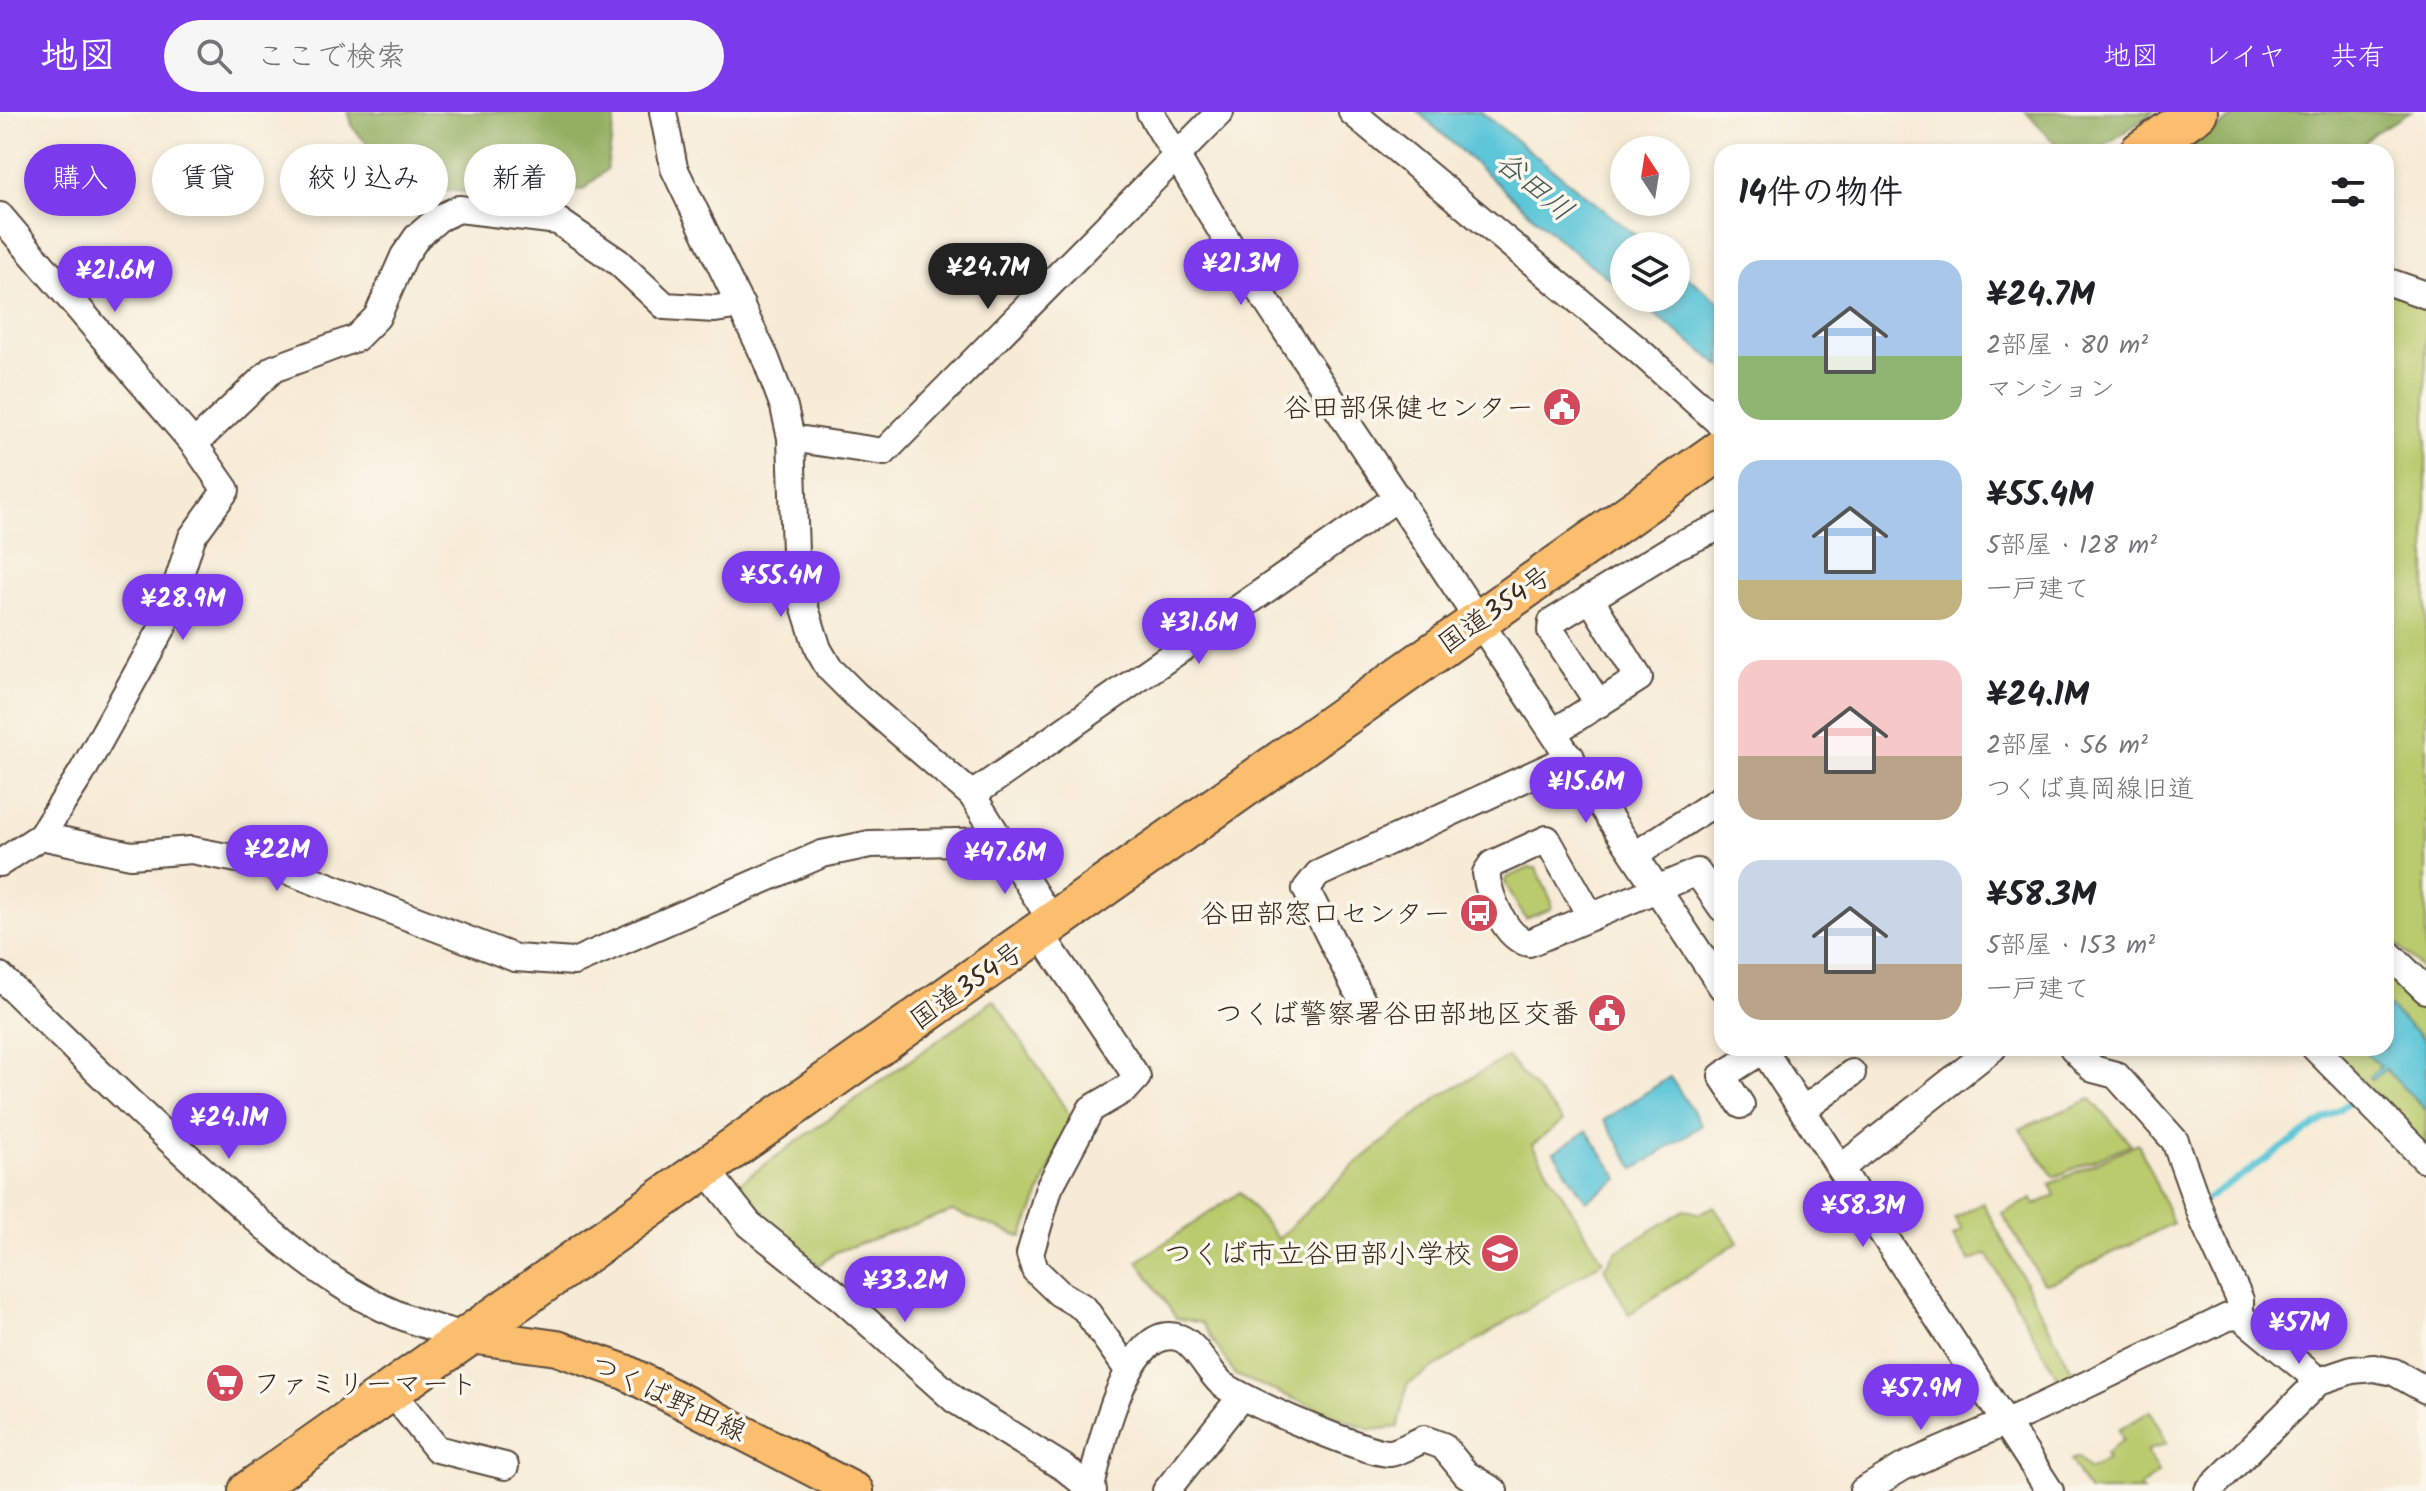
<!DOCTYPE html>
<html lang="ja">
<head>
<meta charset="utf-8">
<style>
	:root { --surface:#fff; --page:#f6f6f6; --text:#202124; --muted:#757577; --accent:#7c3aed }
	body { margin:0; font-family:Kalam,"Klee One",sans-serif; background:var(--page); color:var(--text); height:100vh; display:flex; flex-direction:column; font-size:30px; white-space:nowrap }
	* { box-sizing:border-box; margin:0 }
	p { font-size:26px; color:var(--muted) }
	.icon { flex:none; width:44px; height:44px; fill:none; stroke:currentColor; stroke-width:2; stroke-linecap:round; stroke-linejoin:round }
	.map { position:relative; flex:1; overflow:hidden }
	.details { position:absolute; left:1714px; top:32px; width:680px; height:912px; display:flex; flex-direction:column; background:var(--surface); border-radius:24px; box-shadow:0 4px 12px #0003 }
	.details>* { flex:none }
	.banner { position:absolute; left:24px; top:32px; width:760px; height:72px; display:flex; gap:16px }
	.needle { width:52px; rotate:348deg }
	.tools { position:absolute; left:1610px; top:24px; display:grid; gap:16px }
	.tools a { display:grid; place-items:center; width:80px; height:80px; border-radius:50%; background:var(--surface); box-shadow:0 4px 12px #0003; font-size:40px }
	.price { position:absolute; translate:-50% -68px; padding:0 18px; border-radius:28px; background:var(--accent); color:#fff; font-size:26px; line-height:52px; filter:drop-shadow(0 2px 4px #0008) }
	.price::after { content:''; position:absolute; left:50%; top:48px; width:24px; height:18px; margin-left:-12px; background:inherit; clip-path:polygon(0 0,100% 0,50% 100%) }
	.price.active { background:#222; color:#fff }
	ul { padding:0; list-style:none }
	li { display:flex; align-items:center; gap:24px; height:200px; padding:0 24px }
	li span { display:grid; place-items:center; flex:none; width:224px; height:160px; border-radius:24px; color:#555 }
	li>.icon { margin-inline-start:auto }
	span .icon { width:96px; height:96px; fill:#fffc; stroke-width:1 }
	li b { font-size:34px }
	h2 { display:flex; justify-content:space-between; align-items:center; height:96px; padding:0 24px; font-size:34px }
	.tag { padding:0 28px; border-radius:36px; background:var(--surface); box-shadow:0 4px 12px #0003; font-size:28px; line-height:72px }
	.tag.active { background:var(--accent); color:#fff }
	header { display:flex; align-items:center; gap:48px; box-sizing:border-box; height:112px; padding:0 40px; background:var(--accent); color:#fff }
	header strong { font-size:38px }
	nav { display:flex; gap:44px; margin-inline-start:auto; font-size:28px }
	.search { width:560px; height:72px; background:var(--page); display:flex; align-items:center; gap:20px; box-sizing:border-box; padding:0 28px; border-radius:44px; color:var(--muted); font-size:30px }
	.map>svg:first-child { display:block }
</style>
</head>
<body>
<header>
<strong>地図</strong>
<div class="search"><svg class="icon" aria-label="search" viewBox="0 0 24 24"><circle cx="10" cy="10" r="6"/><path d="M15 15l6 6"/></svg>ここで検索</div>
<nav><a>地図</a><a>レイヤ</a><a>共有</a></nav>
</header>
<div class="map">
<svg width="2426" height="1379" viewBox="0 0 2426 1379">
	<rect width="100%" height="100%" fill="#fbf7ec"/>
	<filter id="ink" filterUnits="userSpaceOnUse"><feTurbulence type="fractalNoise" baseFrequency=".0125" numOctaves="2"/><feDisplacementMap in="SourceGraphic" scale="16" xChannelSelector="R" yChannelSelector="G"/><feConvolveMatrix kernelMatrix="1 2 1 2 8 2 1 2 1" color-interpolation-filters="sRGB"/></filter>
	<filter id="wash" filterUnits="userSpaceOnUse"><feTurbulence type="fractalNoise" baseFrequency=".006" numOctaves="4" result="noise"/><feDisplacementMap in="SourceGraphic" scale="32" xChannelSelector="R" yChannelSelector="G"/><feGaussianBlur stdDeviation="1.8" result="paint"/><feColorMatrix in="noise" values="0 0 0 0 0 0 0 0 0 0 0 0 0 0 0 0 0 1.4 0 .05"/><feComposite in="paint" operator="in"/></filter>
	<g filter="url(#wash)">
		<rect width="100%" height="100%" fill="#f6ebd6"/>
		<g fill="#bacb6e" stroke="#7a7a46" stroke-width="2">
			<path d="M 2386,178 L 2426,193 L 2426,861 L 2386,822 Z"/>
			<path d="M 1529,756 L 1536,756 L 1552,790 L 1551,797 L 1526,807 L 1505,771 L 1506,766 Z"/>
			<path d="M 2386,857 L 2426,896 L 2426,930 L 2386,892 Z"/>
			<path d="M 994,888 L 1071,1005 L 1022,1125 L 952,1099 L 836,1140 L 819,1153 L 752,1099 L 735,1074 Z"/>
			<path d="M 2328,936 L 2361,936 L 2381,954 L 2370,965 L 2372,968 L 2385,957 L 2426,998 L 2426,1034 Z"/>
			<path d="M 1507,945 L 1563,1009 L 1532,1033 L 1603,1149 L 1407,1273 L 1398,1315 L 1371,1318 L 1235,1263 L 1202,1211 L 1176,1206 L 1138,1149 L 1240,1080 L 1278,1127 L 1352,1055 L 1440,984 Z"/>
			<path d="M 2091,987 L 2131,1032 L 2054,1065 L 2020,1017 Z"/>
			<path d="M 2138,1031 L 2173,1111 L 2054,1170 L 2043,1171 L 2002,1101 L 2032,1087 L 2035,1093 L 2055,1083 L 2050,1072 Z"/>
			<path d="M 1983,1091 L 2078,1270 L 2064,1276 L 1987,1142 L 1970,1150 L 1953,1124 L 1962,1118 L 1954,1106 Z"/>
			<path d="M 1714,1094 L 1738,1130 L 1629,1202 L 1604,1156 L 1616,1140 L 1686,1097 L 1699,1102 Z"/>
			<path d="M 2151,1299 L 2167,1331 L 2147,1339 L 2158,1361 L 2140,1376 L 2143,1379 L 2088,1379 L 2071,1348 L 2078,1345 L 2089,1358 L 2108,1346 L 2105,1342 L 2123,1328 L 2119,1318 Z"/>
		</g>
		<g fill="#93af61" stroke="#676c40" stroke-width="2">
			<path d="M 348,0 L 616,0 L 607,57 L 583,78 L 472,81 L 405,74 L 353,16 Z"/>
			<path d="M 2026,0 L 2154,0 L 2095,40 L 2063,40 Z"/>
			<path d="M 2240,0 L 2411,0 L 2374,21 L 2356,40 L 2184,40 Z"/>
		</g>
		<g fill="#5dc6d8" stroke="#4c787b" stroke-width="2">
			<path d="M 1418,0 L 1481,0 L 1649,134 L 1624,134 L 1624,178 L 1564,132 Z"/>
			<path d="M 1676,156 L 1722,192 L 1722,255 L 1634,186 L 1676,186 Z"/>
			<path d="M 2386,892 L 2426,930 L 2426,998 L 2385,957 L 2373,968 L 2370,965 L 2381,954 L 2361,936 L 2386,936 Z"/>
			<path d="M 1670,965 L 1702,1013 L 1635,1057 L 1604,1008 Z"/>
			<path d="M 1587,1019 L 1619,1067 L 1586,1089 L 1554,1040 Z"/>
		</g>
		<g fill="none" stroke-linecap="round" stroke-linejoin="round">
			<path stroke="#5dc6d8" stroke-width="6" d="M 2207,1087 L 2351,989"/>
		</g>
	</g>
	<g filter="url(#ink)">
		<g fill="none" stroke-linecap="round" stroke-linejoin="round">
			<defs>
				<g id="minor">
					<path d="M 663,0 L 674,56 L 766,247 L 784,295 L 791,326 L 796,468 L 818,537 L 829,556 L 855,582 L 972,683 L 1053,811"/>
					<path d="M 1150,0 L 1237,145 L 1722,875"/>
					<path d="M 1352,0 L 1638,238 L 1722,313"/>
					<path d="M 0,104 L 194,332 L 226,378 L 192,425 L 164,513 L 81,662 L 41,724 L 0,751"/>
					<path d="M 2386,169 L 2426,183"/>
					<path d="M 791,326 L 884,340 L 1220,0"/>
					<path d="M 194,332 L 273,257 L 356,226 L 377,205 L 404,144 L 417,125 L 439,106 L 459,97 L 558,109 L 618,150 L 665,194 L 715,197 L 741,193"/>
					<path d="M 1599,592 L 1551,519 L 1552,510 L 1676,434 L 1722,414"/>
					<path d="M 1554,620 L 1639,566 L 1590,486"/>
					<path d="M 972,683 L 1398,385"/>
					<path d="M 41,724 L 131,743 L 191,738 L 278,755 L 515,846 L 574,850 L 822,742 L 870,732 L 1000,729"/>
					<path d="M 1635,743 L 1722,686"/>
					<path d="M 1591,805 L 1547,727 L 1492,752 L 1486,761 C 1489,784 1505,827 1529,831 L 1697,760 L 1722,796"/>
					<path d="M 1040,821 L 1137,965 L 1127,976 L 1091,997 L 1049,1076 L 1030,1142 L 1035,1158 L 1059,1181 L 1084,1196 L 1128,1258"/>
					<path d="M 2386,839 L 2426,878"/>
					<path d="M 0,864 C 65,928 130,992 197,1053 C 280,1129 354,1204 470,1224"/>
					<path d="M 1363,891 L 1306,777 L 1318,762 L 1571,645"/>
					<path d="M 1762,936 L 2050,1379"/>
					<path d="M 2073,936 L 2093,957 L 2116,963 L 2175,1029 L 2204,1110 L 2240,1188 L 2240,1204"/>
					<path d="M 2315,936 L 2426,1048"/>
					<path d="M 1741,993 L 1722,964 L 1763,938"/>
					<path d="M 1803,998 L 1852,961"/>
					<path d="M 705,1056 L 749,1112 L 840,1185 L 955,1288 L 1066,1357 L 1093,1379"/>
					<path d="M 1841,1056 L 1993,936"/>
					<path d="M 390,1278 L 437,1337 L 505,1354"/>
					<path d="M 1091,1376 C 1098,1343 1127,1207 1180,1226 C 1196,1232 1208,1259 1221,1271 C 1239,1287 1367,1342 1390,1341 C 1400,1340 1414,1331 1424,1327 L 1443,1334 L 1466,1362 L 1494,1379"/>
					<path d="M 1166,1379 L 1241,1285"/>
					<path d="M 1863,1379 L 1903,1355 L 2038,1296 L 2228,1205 L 2240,1204 L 2319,1269"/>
					<path d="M 2208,1379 L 2319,1269 L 2352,1258 L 2374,1256 L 2394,1260 L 2426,1278"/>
				</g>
				<path id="major" d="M 470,1224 L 557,1236 L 625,1260 L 856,1379"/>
				<g id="highway">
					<path d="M 2140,40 L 2197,0"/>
					<path d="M 249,1379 L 1722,337"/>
				</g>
			</defs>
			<use href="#minor" stroke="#57473a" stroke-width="30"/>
			<use href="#major" stroke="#57473a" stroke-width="38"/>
			<use href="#highway" stroke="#57473a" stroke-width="44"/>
			<use href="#minor" stroke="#fff" stroke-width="26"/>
			<use href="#major" stroke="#fbbd6e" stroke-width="34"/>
			<use href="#highway" stroke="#fbbd6e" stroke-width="40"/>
		</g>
	</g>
	<defs>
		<symbol id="civic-disc" viewBox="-11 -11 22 22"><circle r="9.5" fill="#d1495b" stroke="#fbf7ec"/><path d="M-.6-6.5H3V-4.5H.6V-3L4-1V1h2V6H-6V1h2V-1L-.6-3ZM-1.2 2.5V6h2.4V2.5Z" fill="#fff"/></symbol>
		<symbol id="bus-disc" viewBox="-11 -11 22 22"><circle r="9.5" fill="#d1495b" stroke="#fbf7ec"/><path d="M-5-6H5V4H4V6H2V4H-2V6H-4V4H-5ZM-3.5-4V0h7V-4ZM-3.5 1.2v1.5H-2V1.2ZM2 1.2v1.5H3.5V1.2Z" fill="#fff"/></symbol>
		<symbol id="school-disc" viewBox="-11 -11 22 22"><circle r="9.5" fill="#d1495b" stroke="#fbf7ec"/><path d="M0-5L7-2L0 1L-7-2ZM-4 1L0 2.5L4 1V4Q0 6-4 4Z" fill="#fff"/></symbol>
		<symbol id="supermarket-disc" viewBox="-11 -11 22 22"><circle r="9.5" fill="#d1495b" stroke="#fbf7ec"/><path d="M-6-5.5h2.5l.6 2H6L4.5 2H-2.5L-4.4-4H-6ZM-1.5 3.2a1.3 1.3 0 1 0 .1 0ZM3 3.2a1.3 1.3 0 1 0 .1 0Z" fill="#fff"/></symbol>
	</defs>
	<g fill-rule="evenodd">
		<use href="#civic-disc" x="1540" y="273" width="44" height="44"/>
		<use href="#bus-disc" x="1457" y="779" width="44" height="44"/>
		<use href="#civic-disc" x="1585" y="879" width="44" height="44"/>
		<use href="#school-disc" x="1478" y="1119" width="44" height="44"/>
		<use href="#supermarket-disc" x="203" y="1249" width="44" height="44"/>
	</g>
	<g text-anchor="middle" stroke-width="7" stroke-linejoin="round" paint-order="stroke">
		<g font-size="28" fill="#3b2a1e" stroke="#fbf7ec" text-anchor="end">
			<text x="1534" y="305">谷田部保健センター</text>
			<text x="1451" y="811">谷田部窓口センター</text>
			<text x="1579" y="911">つくば警察署谷田部地区交番</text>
			<text x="1472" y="1151">つくば市立谷田部小学校</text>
			<text x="253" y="1281" text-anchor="start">ファミリーマート</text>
		</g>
		<g font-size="28" fill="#3b2a1e" stroke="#fbf7ec">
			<text transform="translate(1494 497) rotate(-35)" y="10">国道354号</text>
			<text transform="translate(966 873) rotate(-35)" y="10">国道354号</text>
			<text transform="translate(669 1285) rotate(25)" y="10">つくば野田線</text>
		</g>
		<g font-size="30" font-style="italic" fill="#455956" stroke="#fbf7ec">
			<text transform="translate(1535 74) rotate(40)" y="10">谷田川</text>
		</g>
	</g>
</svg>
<div class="tools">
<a><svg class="needle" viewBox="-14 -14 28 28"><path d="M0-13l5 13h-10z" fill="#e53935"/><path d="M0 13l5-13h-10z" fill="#757577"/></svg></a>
<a><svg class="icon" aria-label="layers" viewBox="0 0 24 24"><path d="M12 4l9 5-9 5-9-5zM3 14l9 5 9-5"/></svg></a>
</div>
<b class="price" style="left:1241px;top:195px">¥21.3M</b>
<b class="price active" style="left:988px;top:199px">¥24.7M</b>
<b class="price" style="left:115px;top:202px">¥21.6M</b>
<b class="price" style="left:781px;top:507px">¥55.4M</b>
<b class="price" style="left:183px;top:530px">¥28.9M</b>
<b class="price" style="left:1199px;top:554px">¥31.6M</b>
<b class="price" style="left:1586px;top:713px">¥15.6M</b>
<b class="price" style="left:277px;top:781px">¥22M</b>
<b class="price" style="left:1005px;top:784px">¥47.6M</b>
<b class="price" style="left:229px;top:1049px">¥24.1M</b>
<b class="price" style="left:1863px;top:1137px">¥58.3M</b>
<b class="price" style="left:905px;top:1212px">¥33.2M</b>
<b class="price" style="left:2299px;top:1254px">¥57M</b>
<b class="price" style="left:1921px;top:1320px">¥57.9M</b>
<div class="banner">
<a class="tag active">購入</a>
<a class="tag">賃貸</a>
<a class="tag">絞り込み</a>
<a class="tag">新着</a>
</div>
<section class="details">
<h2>14件の物件<svg class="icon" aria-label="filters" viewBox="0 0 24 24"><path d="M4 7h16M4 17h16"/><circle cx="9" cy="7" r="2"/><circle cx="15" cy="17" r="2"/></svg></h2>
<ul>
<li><span style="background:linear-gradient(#a9c7e8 60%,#8fb573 0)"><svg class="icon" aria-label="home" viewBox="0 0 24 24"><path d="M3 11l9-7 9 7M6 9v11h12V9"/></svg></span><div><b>¥24.7M</b><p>2部屋 · 80 m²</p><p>マンション</p></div></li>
<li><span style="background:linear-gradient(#a9c7e8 75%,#c2b280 0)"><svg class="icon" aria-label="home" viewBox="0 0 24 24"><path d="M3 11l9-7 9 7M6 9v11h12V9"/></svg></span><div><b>¥55.4M</b><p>5部屋 · 128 m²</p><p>一戸建て</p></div></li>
<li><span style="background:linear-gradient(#f6c9c9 60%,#b9a48a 0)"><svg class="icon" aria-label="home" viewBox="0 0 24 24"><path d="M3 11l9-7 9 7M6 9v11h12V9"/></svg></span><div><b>¥24.1M</b><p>2部屋 · 56 m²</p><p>つくば真岡線旧道</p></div></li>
<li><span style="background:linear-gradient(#c9d6e8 65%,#b9a48a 0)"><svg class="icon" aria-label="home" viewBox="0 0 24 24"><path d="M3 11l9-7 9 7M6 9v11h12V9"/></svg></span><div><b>¥58.3M</b><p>5部屋 · 153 m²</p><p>一戸建て</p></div></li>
</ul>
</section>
</div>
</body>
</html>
